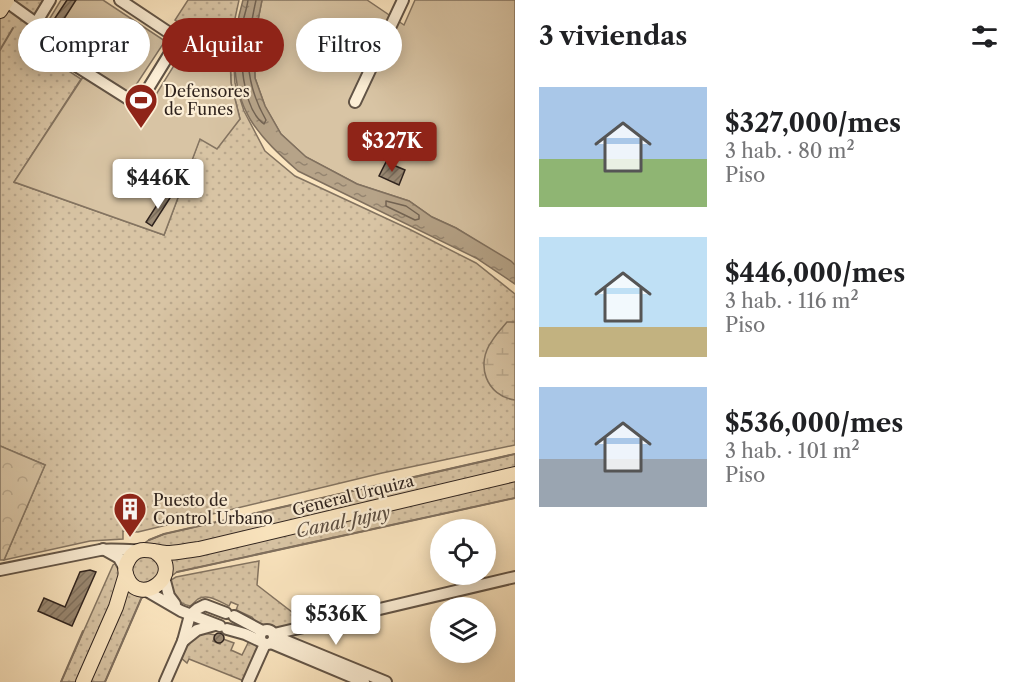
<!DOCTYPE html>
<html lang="es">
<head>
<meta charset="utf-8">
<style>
	:root { --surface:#fff; --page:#f2f2f2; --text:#202124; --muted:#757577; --accent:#8f2418 }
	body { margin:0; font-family:"Libre Caslon Text",serif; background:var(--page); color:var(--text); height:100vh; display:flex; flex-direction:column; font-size:22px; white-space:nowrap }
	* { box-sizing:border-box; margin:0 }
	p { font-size:20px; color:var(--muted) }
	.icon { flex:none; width:33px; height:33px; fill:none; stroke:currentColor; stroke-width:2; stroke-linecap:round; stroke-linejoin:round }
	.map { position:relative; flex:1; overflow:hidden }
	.panel { display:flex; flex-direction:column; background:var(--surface); width:510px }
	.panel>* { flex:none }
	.hud { position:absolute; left:18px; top:18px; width:406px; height:54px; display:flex; gap:12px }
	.fabs { position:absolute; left:430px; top:519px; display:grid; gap:12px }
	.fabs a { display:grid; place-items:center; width:66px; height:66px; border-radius:50%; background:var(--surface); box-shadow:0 3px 15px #0003; font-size:30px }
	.price { position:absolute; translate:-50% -51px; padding:0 14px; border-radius:6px; background:#fff; color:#222; font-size:20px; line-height:39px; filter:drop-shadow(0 2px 3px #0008) }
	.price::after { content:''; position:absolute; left:50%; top:36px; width:18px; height:14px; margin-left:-9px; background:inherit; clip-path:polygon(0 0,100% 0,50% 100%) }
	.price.current { background:var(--accent); color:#fff }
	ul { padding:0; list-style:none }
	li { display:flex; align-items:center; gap:18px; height:150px; padding:0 24px }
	li span { display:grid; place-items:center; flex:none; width:168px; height:120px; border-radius:0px; color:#555 }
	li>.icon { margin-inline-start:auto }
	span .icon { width:72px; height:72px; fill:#fffc; stroke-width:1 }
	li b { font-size:26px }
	h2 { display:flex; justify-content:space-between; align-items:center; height:72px; padding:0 24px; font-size:26px }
	.chip { padding:0 21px; border-radius:27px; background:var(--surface); box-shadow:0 3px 15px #0003; font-size:21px; line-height:54px }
	.chip.current { background:var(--accent); color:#fff }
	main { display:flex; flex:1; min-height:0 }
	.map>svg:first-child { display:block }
</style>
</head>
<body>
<main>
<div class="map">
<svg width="515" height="682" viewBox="0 0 515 682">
	<defs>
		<pattern id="grass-dots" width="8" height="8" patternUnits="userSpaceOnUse" patternTransform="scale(1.5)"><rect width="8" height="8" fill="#d8c4a4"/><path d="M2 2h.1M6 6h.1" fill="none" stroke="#baa88d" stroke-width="1.8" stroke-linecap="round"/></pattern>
		<pattern id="forest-crowns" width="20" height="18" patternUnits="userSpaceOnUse" patternTransform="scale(1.5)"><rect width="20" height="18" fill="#d8c4a4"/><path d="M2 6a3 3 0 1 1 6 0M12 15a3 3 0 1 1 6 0" fill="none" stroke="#baa88d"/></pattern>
		<pattern id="wetland-marsh" width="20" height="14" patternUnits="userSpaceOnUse" patternTransform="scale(1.5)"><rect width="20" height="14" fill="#d8c4a4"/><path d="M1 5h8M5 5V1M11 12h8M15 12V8" fill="none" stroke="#baa88d"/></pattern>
		<pattern id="water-ripples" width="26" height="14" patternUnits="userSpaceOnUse" patternTransform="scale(1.5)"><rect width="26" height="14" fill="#b6a388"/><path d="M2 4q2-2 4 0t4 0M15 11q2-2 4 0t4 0" fill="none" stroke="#94846f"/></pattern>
		<pattern id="building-hatch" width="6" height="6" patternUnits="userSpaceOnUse" patternTransform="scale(1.5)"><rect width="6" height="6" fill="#998872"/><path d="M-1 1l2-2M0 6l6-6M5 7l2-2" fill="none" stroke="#7d6f5d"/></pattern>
	</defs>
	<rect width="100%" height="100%" fill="#fbe5bf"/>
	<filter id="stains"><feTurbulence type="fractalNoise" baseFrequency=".00333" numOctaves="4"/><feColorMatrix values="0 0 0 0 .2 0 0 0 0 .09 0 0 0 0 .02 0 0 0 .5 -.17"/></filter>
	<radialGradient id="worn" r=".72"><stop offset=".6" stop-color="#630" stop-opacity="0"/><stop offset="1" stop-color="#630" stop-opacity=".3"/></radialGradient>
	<g fill="url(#grass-dots)" stroke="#847461" stroke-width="1.5">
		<path d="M 0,0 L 45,0 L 20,39 L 81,79 L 14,182 L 164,235 L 200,138 L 240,119 L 231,83 L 230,55 L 198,37 L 175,20 L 188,0 L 239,0 L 234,23 L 233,50 L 235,83 L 244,111 L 265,151 L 295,176 L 409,229 L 476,263 L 515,294 L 515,445 L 382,473 L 138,532 L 123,531 L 123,539 L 90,541 L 4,560 L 45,465 L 0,446 Z"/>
		<path d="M 515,454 L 515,498 L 177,572 L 141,599 L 105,682 L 61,682 L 113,565 L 149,540 L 164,534 Z"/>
		<path d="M 259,561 L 257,585 L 297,616 L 299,624 L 278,630 L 267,625 L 259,626 L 252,617 L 236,610 L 238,605 L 231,602 L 229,606 C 220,602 208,593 198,599 C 195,601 193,605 190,606 C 177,603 169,594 171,580 L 176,577 Z"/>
		<path d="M 203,633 L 216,635 L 213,641 L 220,644 L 223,639 L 234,643 L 231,650 L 242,655 L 249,641 L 257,644 L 259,648 L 244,681 L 189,659 L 187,663 L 180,657 L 192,637 Z"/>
	</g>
	<path fill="url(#forest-crowns)" stroke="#847461" stroke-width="1.5" d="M 0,446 L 45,465 L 4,560 L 0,560 Z"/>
	<path fill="url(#wetland-marsh)" stroke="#847461" stroke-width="1.5" d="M 507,322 L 515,322 L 515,400 C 486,396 475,364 492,341 C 496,334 502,328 507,322 Z"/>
	<g fill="#d8c4a4" stroke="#847461" stroke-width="1.5">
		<path d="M 61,0 L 103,0 L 165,41 L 130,94 L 149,106 L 194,33 L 230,55 L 231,83 L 240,119 L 217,149 L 200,139 L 164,235 L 14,182 L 89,68 L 46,39 L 44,28 Z"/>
		<path d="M 262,0 L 367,0 L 404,25 L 415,0 L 515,0 L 515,265 L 456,228 L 432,217 L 409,201 L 357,184 L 306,157 L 281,134 L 265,106 L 255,78 L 254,40 Z"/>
	</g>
	<path fill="url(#water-ripples)" stroke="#80705e" stroke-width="1.5" d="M 243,0 L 262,0 L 254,40 L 255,78 L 265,106 L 281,134 L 306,157 L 357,184 L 409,201 L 432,217 L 456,228 L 511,261 L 515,265 L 515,284 L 476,258 L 298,171 C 281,156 262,139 250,119 C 229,83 232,38 243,0 Z"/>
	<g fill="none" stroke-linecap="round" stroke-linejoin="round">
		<g stroke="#726353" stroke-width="1.5">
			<path d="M 248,0 C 247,9 243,18 242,27 C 239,52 242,109 264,124 L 266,120 C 242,78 246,46 256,0"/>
			<path d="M 386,201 L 406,206 L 419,215 L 419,219 L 415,220 L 386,206 Z"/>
		</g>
		<g stroke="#80705e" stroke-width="2">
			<path d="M 0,50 L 13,28"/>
			<path d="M 149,540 L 164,534 L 515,454"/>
			<path d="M 177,572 L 515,498"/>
			<path d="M 61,682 L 83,631"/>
			<path d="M 105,682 L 141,599"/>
		</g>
	</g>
	<g fill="url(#building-hatch)" stroke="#2f231e" stroke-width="1.5">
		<path d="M 67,0 L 76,0 L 62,22 L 55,18 Z"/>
		<path d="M 386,162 L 405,170 L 399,185 L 379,176 Z"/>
		<path d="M 164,194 L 170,198 L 152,226 L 146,222 Z"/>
		<path d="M 90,570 L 96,572 L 72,626 L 38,611 L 44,598 L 65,607 L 80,572 Z"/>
		<circle cx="219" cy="638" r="5"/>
	</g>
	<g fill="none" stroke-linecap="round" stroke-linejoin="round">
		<defs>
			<g id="minor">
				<path d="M 4,0 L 36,23"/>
				<path d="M 50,0 L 36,23 L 32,38 L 138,105 L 173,48 L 174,41 L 171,34 L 120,0"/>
				<path d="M 355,102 L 403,0"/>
				<path d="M 103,549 L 119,558 L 125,569"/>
				<path d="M 0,570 L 100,550 C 114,548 127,551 141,550"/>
				<path d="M 164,577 L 169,596 L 175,604"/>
				<path d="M 145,590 L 181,611 L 220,626"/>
				<path d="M 234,616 L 262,631"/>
				<path d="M 227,629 L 245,634 L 260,641"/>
				<circle cx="267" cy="637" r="7"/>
				<path d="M 274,634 L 515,577"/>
				<path d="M 274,636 L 386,682"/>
				<path d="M 183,641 L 197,630 L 215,625"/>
				<path d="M 271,643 L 364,682"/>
				<path d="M 165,682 L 183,641 L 190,615 L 197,609 L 205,605 L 226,613"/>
				<path d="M 248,682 L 265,644"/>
			</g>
			<g id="major">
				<path d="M 0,11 L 7,0"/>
				<path d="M 154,551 C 188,573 139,609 127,577 C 124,571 125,565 129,559 C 138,544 152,552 166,553 C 177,553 188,550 199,549 L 515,474"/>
				<path d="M 83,682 L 116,607 L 126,574"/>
			</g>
		</defs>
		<use href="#minor" stroke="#625446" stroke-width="14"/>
		<use href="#major" stroke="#2f231e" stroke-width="16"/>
		<use href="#minor" stroke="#fceed5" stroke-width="10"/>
		<use href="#major" stroke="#fbe5bf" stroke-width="14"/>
	</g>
	<defs>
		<symbol id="stadium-pin" viewBox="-11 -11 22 30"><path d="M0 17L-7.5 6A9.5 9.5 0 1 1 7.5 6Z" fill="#8f2418" stroke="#fceed5"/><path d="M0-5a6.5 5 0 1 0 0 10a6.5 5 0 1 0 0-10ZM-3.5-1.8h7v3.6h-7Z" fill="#fff"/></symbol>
		<symbol id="building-pin" viewBox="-11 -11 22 30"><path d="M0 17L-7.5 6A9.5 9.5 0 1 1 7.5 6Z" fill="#8f2418" stroke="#fceed5"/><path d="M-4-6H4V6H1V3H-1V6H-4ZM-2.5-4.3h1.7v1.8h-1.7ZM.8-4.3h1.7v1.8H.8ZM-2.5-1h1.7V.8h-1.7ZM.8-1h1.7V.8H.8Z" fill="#fff"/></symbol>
	</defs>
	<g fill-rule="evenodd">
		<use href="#stadium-pin" x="122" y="81" width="38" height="52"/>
		<use href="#building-pin" x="111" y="490" width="38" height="52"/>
	</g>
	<g text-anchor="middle" stroke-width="4.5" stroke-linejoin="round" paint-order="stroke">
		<g font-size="16" fill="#2f231e" stroke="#fceed5" text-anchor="start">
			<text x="164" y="97">Defensores<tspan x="164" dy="18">de Funes</tspan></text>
			<text x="153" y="506">Puesto de<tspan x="153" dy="18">Control Urbano</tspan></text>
		</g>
		<g font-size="16" fill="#2f231e" stroke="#fceed5">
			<text transform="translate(353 495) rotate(-14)" y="6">General Urquiza</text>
		</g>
		<g font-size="18" font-style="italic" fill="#5e5043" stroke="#fceed5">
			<text transform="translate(343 522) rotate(-12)" y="6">Canal Jujuy</text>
		</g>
	</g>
	<rect width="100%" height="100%" filter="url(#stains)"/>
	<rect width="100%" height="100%" fill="url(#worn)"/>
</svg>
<div class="fabs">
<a><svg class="icon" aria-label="locate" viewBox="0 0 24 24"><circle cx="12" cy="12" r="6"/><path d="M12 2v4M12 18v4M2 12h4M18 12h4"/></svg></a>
<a><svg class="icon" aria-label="layers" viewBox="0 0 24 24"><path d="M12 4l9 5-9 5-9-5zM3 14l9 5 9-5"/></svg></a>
</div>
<b class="price current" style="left:392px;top:173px">$327K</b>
<b class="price" style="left:158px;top:210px">$446K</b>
<b class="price" style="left:336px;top:646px">$536K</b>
<div class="hud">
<a class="chip">Comprar</a>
<a class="chip current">Alquilar</a>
<a class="chip">Filtros</a>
</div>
</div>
<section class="panel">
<h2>3 viviendas<svg class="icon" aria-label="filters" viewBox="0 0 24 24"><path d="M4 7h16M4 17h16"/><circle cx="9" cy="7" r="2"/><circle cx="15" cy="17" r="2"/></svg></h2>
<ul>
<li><span style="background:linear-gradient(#a9c7e8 60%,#8fb573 0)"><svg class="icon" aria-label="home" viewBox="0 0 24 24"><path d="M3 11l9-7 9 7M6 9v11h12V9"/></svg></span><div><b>$327,000/mes</b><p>3 hab. · 80 m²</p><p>Piso</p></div></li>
<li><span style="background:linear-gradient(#bfe0f5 75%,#c2b280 0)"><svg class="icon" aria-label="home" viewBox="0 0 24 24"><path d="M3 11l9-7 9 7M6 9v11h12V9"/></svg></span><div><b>$446,000/mes</b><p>3 hab. · 116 m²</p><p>Piso</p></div></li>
<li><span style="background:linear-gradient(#a9c7e8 60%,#9aa5b1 0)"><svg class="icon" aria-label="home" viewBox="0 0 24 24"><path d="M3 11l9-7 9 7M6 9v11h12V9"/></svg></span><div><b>$536,000/mes</b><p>3 hab. · 101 m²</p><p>Piso</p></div></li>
</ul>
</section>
</main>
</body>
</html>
